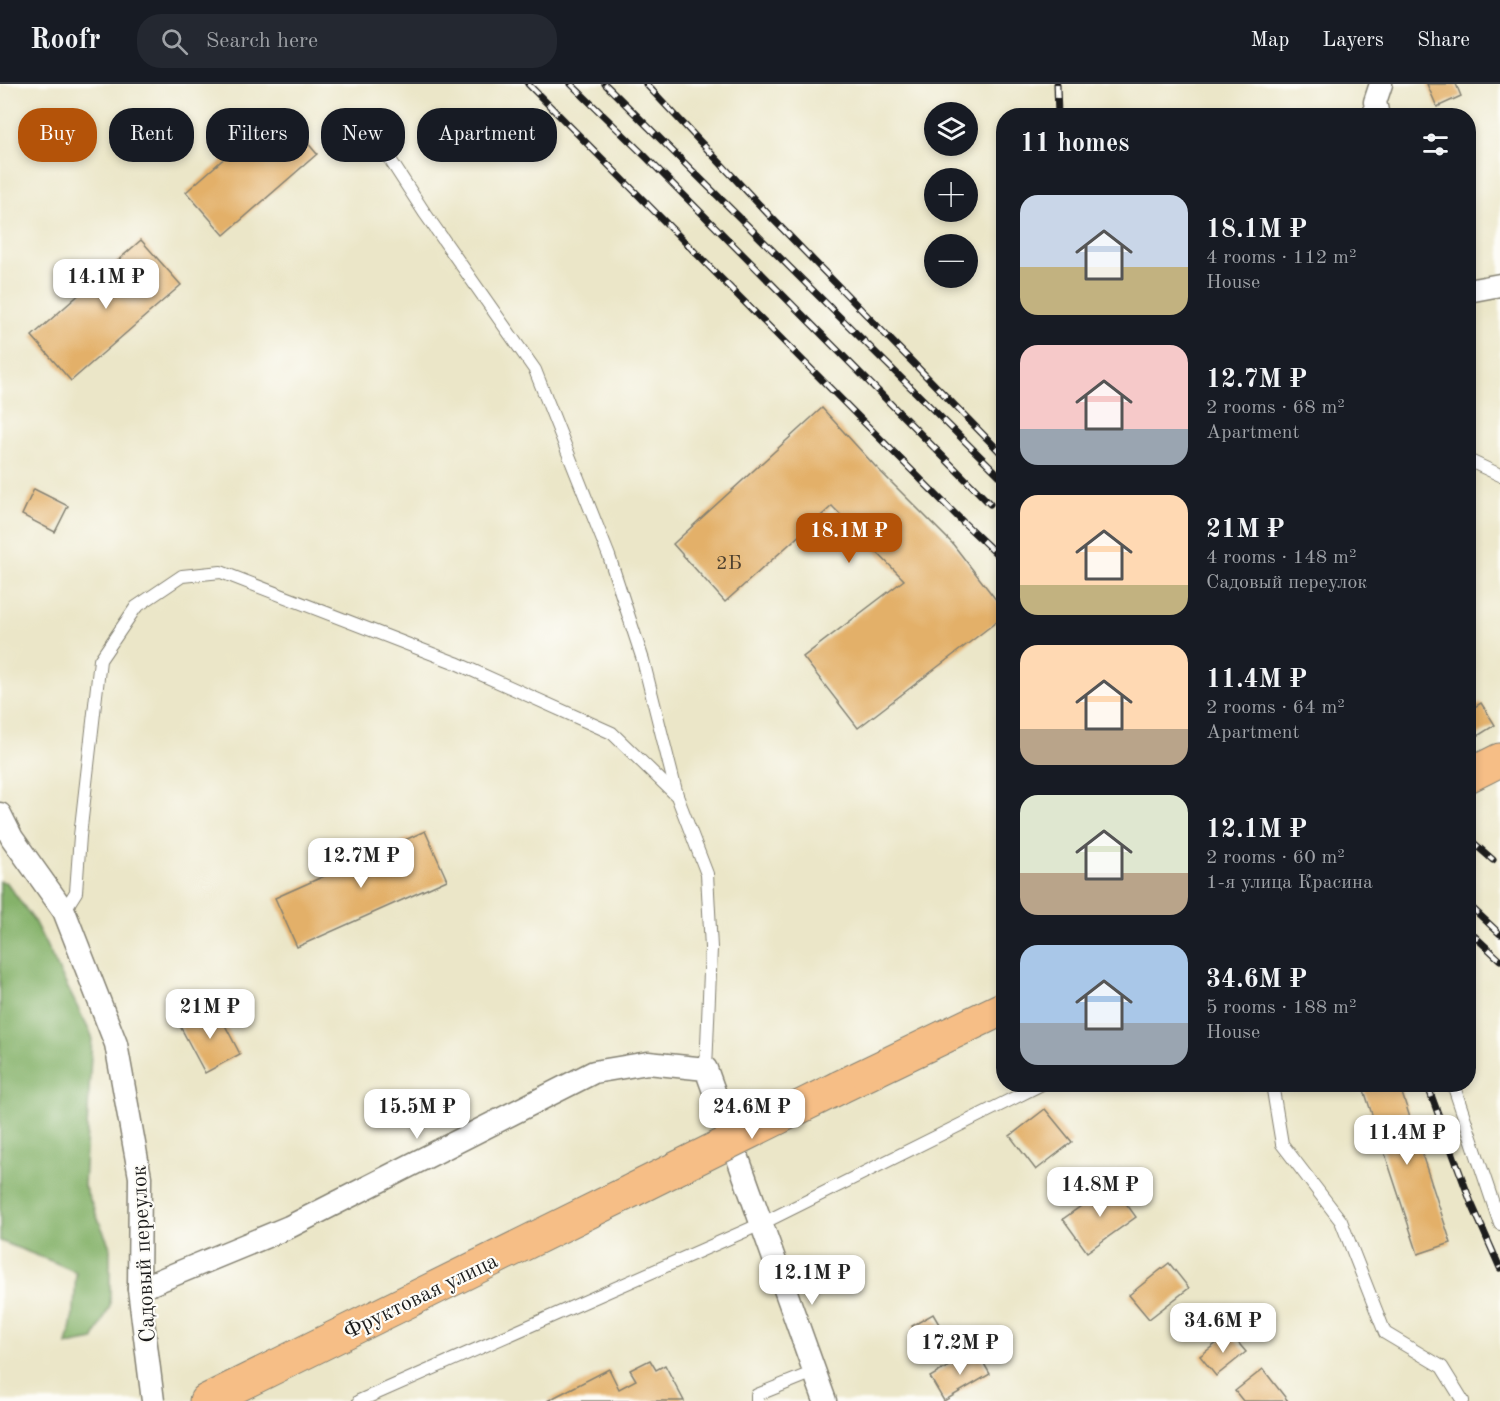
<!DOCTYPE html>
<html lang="en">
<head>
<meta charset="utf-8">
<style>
	:root { --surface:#171b24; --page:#242831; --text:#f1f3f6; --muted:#9ea1a6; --line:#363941; --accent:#b45309 }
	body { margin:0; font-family:"Old Standard TT",serif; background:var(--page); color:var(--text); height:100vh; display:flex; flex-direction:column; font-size:22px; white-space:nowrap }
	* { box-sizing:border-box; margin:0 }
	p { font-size:20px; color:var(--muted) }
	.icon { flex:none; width:33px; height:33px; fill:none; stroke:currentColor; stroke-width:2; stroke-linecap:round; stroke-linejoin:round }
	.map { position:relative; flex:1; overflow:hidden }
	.side { position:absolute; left:996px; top:24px; width:480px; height:984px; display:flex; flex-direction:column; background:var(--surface); border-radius:24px; box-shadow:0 3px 9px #0003 }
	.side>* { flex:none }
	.banner { position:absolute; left:18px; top:24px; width:570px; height:54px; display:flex; gap:12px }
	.fabs { position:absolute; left:924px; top:18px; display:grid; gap:12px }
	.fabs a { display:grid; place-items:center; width:54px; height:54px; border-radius:50%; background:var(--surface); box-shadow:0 3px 9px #0003; font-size:30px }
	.price { position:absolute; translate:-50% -51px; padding:0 14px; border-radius:12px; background:#fff; color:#222; font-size:20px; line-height:39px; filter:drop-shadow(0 2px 3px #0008) }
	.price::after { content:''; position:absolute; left:50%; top:36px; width:18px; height:14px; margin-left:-9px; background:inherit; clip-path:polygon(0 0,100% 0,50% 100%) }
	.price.current { background:var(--accent); color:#fff }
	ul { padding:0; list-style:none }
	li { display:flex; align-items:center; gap:18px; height:150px; padding:0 24px }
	li span { display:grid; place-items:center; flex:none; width:168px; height:120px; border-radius:18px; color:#555 }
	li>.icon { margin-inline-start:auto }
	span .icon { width:72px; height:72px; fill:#fffc; stroke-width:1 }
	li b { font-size:26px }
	h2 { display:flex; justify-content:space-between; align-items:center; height:72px; padding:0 24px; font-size:26px }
	.tag { padding:0 21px; border-radius:24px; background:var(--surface); box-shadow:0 3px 9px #0003; font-size:21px; line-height:54px }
	.tag.current { background:var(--accent); color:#fff }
	header { display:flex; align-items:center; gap:36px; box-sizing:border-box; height:84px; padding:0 30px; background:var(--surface); border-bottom:2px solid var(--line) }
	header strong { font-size:28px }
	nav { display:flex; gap:33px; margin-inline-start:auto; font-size:21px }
	.search { width:420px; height:54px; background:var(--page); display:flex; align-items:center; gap:15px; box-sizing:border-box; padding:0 21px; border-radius:24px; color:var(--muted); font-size:22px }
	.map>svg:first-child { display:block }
</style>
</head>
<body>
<header>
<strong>Roofr</strong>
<div class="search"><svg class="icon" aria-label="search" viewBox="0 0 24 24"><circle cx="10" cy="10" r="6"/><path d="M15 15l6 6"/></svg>Search here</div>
<nav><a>Map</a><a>Layers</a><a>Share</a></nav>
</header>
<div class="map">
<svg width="1500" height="1317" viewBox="0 0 1500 1317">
	<rect width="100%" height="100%" fill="#fdfcf7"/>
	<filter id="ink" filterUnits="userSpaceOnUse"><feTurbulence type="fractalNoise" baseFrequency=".0167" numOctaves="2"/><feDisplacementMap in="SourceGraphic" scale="12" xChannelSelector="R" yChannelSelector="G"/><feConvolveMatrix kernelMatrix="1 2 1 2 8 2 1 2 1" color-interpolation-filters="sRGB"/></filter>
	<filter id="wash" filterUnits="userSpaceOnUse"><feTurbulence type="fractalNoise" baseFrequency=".008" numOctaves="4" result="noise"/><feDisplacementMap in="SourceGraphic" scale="24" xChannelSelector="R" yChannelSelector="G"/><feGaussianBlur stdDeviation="1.35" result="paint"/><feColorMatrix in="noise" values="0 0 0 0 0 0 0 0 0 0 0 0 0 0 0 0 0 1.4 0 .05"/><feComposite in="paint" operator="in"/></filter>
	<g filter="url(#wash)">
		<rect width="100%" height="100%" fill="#ebe6c8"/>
		<path fill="#85b26a" stroke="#506743" stroke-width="1.5" d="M 0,797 L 7,799 L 33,835 L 92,952 L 84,1102 L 110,1163 L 110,1222 L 93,1256 L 67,1261 L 74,1225 L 76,1188 L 56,1179 L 0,1157 Z"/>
		<g id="blocks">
			<g fill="#e3b069">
				<path d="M 1427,0 L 1456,0 L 1461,12 L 1437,23 Z"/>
				<path d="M 279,26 L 317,70 L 224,151 L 186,108 Z"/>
				<path d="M 141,156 L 181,201 L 71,297 L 32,252 Z"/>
				<path d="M 822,324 L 875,382 L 952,459 L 1004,526 L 1004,532 L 858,644 L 803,573 L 904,496 L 832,422 L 725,518 L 673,460 Z"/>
				<path d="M 34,405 L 68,422 L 55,448 L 22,431 Z"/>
				<path d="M 1481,619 L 1495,641 L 1468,658 L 1468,627 Z"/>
				<path d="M 425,747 L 447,796 L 297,863 L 275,814 Z"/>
				<path d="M 216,924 L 240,970 L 205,989 L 180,942 Z"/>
				<path d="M 1362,1000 L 1399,1000 L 1451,1159 L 1418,1170 Z"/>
				<path d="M 1045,1025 L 1072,1058 L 1036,1086 L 1010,1052 Z"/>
				<path d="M 1112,1100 L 1136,1133 L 1087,1168 L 1063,1135 Z"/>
				<path d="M 1169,1179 L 1189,1204 L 1149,1235 L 1129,1211 Z"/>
				<path d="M 933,1230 L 946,1252 L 925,1264 L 912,1242 Z"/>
				<path d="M 1230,1249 L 1246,1268 L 1216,1292 L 1200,1272 Z"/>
				<path d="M 976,1266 L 990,1290 L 944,1317 L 930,1293 Z"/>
				<path d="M 650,1276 L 656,1286 L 665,1281 L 684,1317 L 547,1317 L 609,1285 L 619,1305 L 636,1296 L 630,1286 Z"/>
				<path d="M 1263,1285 L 1288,1317 L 1243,1317 L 1235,1307 Z"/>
			</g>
		</g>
	</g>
	<g filter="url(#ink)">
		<use href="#blocks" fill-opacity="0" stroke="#848172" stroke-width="1.5"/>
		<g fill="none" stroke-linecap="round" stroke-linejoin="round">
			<defs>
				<g id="service">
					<path d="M 358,31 L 382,63 L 424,128 L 535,286 L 609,472 L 643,576 L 677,711"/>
					<path d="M 1468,376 L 1500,391"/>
					<path d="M 64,827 L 76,808 L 80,752 L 100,576 L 136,523 L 182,492 L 221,488 L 456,579 L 612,649 L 677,712 L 707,790 L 711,864 L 706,985"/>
					<path d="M 1272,1000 L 1282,1060 L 1341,1137 L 1385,1249 L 1442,1283 L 1463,1317"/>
					<path d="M 1453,1000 L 1500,1140"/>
					<path d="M 359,1317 L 761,1140 L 1042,1000"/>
					<path d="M 757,1317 L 757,1311 L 814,1288"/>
				</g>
				<g id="minor">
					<path d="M 1378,32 L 1375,18 L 1381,0"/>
					<path d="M 1468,207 L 1500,201"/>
					<path d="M 0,730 L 12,754 L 64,827 L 116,960 L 140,1093 L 139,1205 L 153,1317"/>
					<path d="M 139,1205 L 289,1143 L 594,988 L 648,979 L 706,985 L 825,1317"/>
				</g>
				<g id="primary">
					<path d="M 1468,692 L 1500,676"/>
					<path d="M 838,1004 L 1004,924"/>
					<path d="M 206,1317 L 633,1106"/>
				</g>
			</defs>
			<use href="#service" stroke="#848172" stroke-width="14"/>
			<use href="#minor" stroke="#848172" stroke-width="25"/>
			<use href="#primary" stroke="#848172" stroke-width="35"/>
			<use href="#service" stroke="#fff" stroke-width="12"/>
			<use href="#minor" stroke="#fff" stroke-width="22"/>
			<use href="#primary" stroke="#f6be86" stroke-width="33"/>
			<defs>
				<g id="rail">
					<path d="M 528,0 L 963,438 L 1004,477"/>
					<path d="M 571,0 L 645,72 L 990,420"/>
					<path d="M 605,0 L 1004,396"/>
					<path d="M 646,0 L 770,132 L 1004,372"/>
					<path d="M 1057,0 L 1058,32"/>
					<path d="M 1468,754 L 1493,776"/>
					<path d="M 1468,820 L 1500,850"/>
					<path d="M 1468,846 L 1500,876"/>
					<path d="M 1427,1000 L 1470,1116 L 1500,1184"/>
				</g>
			</defs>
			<use href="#rail" stroke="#1c1c1c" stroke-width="7"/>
			<use href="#rail" stroke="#fdfcf7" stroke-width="4.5" stroke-dasharray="14" stroke-linecap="butt"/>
			<defs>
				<path id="primary-bridge" d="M 633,1106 L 838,1004"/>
			</defs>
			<use href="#primary-bridge" stroke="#848172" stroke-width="35" stroke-linecap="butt"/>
			<use href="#primary-bridge" stroke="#f6be86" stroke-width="33"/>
		</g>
	</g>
	<g text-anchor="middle" stroke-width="4.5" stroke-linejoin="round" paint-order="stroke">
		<g font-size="20" fill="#4e412f">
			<text x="729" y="485">2Б</text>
		</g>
		<g font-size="22" fill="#1c1c1c" stroke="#fdfcf7">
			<text transform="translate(142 1170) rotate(-93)" y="8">Садовый переулок</text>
			<text transform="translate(420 1211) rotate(-26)" y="8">Фруктовая улица</text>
		</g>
	</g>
</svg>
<div class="fabs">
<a><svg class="icon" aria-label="layers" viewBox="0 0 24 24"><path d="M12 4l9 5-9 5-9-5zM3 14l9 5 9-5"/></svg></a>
<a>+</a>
<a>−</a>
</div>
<b class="price" style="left:106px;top:226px">14.1M ₽</b>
<b class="price current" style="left:849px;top:480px">18.1M ₽</b>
<b class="price" style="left:361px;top:805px">12.7M ₽</b>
<b class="price" style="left:210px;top:956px">21M ₽</b>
<b class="price" style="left:417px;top:1056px">15.5M ₽</b>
<b class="price" style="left:752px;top:1056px">24.6M ₽</b>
<b class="price" style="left:1407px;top:1082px">11.4M ₽</b>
<b class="price" style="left:1100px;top:1134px">14.8M ₽</b>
<b class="price" style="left:812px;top:1222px">12.1M ₽</b>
<b class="price" style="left:1223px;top:1270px">34.6M ₽</b>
<b class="price" style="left:960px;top:1292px">17.2M ₽</b>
<div class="banner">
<a class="tag current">Buy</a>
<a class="tag">Rent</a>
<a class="tag">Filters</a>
<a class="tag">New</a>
<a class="tag">Apartment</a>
</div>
<section class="side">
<h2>11 homes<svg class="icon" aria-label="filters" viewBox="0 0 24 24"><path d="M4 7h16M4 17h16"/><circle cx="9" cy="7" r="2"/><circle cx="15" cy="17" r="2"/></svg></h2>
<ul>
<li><span style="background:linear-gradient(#c9d6e8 60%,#c2b280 0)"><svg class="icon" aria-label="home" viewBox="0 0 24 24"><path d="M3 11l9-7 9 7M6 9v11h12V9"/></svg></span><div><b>18.1M ₽</b><p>4 rooms · 112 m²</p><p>House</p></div></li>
<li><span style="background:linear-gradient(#f6c9c9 70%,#9aa5b1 0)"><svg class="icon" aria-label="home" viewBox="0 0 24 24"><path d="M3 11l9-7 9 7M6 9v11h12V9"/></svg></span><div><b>12.7M ₽</b><p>2 rooms · 68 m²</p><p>Apartment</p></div></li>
<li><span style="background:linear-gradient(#ffd9b3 75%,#c2b280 0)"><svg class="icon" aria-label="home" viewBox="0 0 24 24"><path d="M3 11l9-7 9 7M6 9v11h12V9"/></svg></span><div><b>21M ₽</b><p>4 rooms · 148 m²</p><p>Садовый переулок</p></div></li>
<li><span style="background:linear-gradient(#ffd9b3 70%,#b9a48a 0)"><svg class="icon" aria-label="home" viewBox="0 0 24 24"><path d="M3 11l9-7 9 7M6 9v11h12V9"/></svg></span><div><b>11.4M ₽</b><p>2 rooms · 64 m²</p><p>Apartment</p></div></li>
<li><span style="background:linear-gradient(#dfe7d0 65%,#b9a48a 0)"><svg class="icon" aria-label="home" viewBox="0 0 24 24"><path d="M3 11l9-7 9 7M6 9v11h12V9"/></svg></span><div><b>12.1M ₽</b><p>2 rooms · 60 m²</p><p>1-я улица Красина</p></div></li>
<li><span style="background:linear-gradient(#a9c7e8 65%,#9aa5b1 0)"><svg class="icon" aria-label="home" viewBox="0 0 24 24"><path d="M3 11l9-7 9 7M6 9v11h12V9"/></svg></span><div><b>34.6M ₽</b><p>5 rooms · 188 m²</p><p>House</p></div></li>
</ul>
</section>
</div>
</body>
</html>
